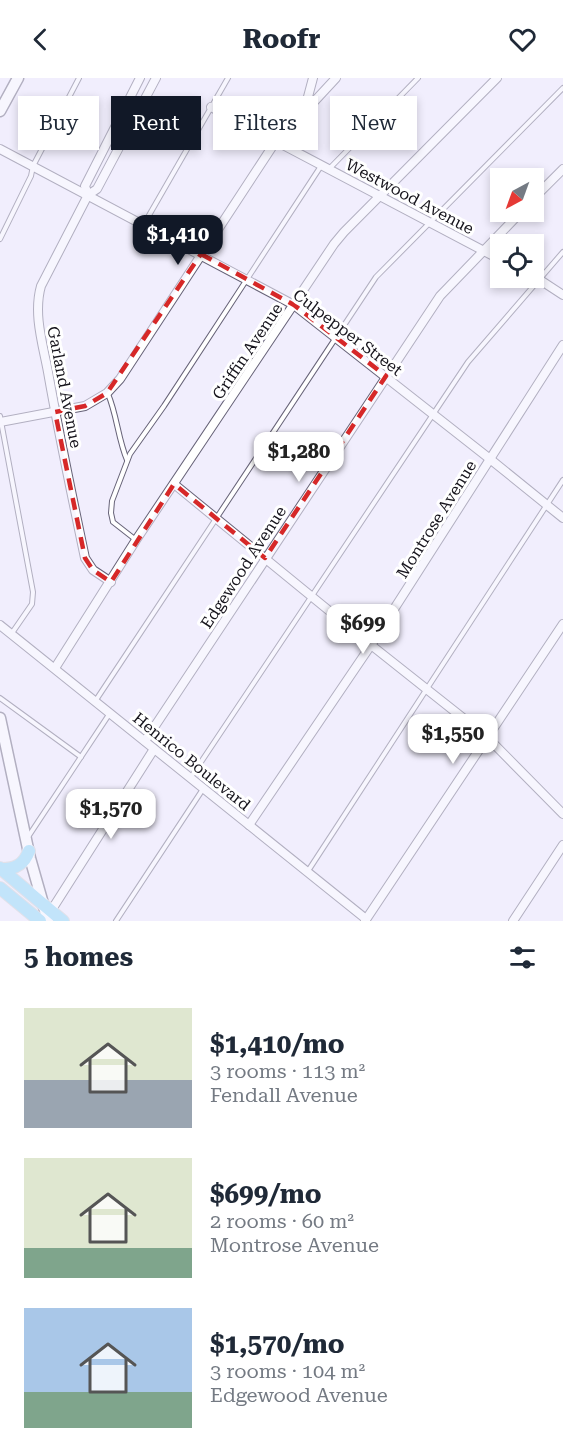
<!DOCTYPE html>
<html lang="en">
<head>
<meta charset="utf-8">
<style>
	:root { --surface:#fff; --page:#f6f6f7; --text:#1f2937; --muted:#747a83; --accent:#111827 }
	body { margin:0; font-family:"Roboto Serif",serif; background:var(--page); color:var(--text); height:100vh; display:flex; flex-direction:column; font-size:22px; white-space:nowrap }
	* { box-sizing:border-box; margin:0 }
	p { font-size:20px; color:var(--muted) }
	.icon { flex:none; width:33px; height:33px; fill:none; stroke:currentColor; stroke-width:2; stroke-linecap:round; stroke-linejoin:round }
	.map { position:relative; height:843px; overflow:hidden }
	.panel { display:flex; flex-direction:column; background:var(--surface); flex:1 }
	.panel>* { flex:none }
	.guide { position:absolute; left:18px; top:18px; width:528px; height:54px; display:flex; gap:12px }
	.needle { width:39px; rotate:221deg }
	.tools { position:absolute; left:490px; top:90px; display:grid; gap:12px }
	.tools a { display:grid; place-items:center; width:54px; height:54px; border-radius:0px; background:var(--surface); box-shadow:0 3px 9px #0003; font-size:30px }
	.price { position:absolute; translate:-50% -51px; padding:0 14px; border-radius:12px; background:#fff; color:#222; font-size:20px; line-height:39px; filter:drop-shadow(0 2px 3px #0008) }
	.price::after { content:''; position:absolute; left:50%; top:36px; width:18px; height:14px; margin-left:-9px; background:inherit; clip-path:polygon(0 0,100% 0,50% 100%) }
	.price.selected { background:var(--accent); color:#fff }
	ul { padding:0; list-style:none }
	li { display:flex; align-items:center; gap:18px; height:150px; padding:0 24px }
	li span { display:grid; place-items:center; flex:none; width:168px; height:120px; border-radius:0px; color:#555 }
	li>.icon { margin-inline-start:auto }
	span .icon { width:72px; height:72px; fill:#fffc; stroke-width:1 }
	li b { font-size:26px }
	h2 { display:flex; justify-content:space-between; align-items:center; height:72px; padding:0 24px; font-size:26px }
	.chip { padding:0 21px; border-radius:0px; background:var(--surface); box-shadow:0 3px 9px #0003; font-size:21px; line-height:54px }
	.chip.selected { background:var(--accent); color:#fff }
	header { display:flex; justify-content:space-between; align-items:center; height:78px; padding:0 24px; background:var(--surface); font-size:27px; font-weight:700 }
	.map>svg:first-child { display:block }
</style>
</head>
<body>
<header><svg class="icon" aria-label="back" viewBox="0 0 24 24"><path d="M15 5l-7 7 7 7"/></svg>Roofr<svg class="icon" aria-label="heart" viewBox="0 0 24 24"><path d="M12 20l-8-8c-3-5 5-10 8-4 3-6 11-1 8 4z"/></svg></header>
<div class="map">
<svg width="563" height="843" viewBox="0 0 563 843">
	<rect width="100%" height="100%" fill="#f1eefd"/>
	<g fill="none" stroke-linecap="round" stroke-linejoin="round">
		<defs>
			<g id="lane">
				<path d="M 329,91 L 418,0"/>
				<path d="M 144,146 L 228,0"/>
				<path d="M 0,161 L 31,98 L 33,88 L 79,0"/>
				<path d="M 108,316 C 117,337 118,361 127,382"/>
				<path d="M 0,338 L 33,514 L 32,526 L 12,555"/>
				<path d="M 136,462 L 113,444 L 111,435 L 112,423 L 130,376 L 164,328 L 321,88"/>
				<path d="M 0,620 L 81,679"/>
				<path d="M 96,622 L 376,199 L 563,10"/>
				<path d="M 191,699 L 468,284 L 563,174"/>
				<path d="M 28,759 L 110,635"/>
				<path d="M 308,793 L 563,402"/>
				<path d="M 116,843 L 203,711"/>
			</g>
			<g id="street">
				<path d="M 140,0 L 85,108 L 88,117 L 97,111 L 156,0"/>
				<path d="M 211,29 L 501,182"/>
				<path d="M 305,30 L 313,0"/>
				<path d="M 0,71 L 294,227 L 490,381 L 563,440"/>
				<path d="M 88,117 L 41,208 C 33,236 43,267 48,294 C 59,357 72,418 85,480 L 93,492 L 111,504"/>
				<path d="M 534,120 L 563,91"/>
				<path d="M 534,198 L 563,217"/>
				<path d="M 0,344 L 85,328 L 107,315 L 120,301 L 272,69 L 336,0"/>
				<path d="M 174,406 L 371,567 L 487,659 L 563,736"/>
				<path d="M 0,547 L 366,841"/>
				<path d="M 55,590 L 136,462 L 334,166 L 344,154 L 497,0"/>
				<path d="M 145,663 L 440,218 L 521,134"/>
				<path d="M 249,747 L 371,567 L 563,267"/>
				<path d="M 49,836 L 154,671"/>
				<path d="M 365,843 L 563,546"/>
				<path d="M 513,843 L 563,767"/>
			</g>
			<g id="secondary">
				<path d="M 0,33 L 18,0"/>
				<path d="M 0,640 L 30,780 L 48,843"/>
			</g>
			<g id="primary">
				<path d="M 0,790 L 63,843"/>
				<path d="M 2,791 C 15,791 24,787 29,773"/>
				<path d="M 0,810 L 40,843"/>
			</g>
		</defs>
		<use href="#lane" stroke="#676378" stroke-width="6"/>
		<use href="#street" stroke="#676378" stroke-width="10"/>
		<use href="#secondary" stroke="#676378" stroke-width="13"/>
		<use href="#primary" stroke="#d0d0d1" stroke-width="14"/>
		<use href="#lane" stroke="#fff" stroke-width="4"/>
		<use href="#street" stroke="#fff" stroke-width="8"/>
		<use href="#secondary" stroke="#fff" stroke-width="10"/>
		<use href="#primary" stroke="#89d7f7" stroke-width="12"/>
	</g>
	<path d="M0 0H563V843H0ZM 201,176 L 294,227 L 386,298 L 265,480 L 174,406 L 111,504 L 93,492 L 85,480 L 55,334 L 85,328 L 107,315 Z" fill="#f1eefd" fill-opacity=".55" fill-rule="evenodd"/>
	<path fill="none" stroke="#d62828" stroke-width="4.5" stroke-dasharray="12 8" stroke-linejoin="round" d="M 201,176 L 294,227 L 386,298 L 265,480 L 174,406 L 111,504 L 93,492 L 85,480 L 55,334 L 85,328 L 107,315 Z"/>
	<g text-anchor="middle" stroke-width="6" stroke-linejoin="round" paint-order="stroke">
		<g font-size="16" fill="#15131b" stroke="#fff">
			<text transform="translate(410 118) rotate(28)" y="6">Westwood Avenue</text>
			<text transform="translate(348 254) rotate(37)" y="6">Culpepper Street</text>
			<text transform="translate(247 273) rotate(-56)" y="6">Griffin Avenue</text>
			<text transform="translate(65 309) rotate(79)" y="6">Garland Avenue</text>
			<text transform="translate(436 441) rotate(-58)" y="6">Montrose Avenue</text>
			<text transform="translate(243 489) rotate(-57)" y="6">Edgewood Avenue</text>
			<text transform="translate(192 683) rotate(39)" y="6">Henrico Boulevard</text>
		</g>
	</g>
</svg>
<div class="tools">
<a><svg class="needle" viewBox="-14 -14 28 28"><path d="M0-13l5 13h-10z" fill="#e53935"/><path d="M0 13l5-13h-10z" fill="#747a83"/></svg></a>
<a><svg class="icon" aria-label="locate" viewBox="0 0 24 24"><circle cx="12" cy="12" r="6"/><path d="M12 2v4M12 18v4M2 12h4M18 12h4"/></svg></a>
</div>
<b class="price selected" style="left:178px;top:188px">$1,410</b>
<b class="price" style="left:299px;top:405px">$1,280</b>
<b class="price" style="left:363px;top:577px">$699</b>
<b class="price" style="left:453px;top:687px">$1,550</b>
<b class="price" style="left:111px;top:762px">$1,570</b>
<div class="guide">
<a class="chip">Buy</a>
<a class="chip selected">Rent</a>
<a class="chip">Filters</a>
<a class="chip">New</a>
</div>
</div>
<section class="panel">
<h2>5 homes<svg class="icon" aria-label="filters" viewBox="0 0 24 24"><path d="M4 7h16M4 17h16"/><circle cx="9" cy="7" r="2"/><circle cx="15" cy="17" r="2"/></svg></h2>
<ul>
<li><span style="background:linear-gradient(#dfe7d0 60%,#9aa5b1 0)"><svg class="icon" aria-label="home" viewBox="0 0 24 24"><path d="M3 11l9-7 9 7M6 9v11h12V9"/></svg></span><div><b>$1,410/mo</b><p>3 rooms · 113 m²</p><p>Fendall Avenue</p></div></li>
<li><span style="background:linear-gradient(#dfe7d0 75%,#7fa58c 0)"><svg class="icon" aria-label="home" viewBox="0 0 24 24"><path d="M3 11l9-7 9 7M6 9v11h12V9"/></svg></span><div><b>$699/mo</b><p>2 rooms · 60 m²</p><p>Montrose Avenue</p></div></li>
<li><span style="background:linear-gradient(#a9c7e8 70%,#7fa58c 0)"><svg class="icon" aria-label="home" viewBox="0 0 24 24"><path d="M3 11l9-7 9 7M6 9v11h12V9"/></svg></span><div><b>$1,570/mo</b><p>3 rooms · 104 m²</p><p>Edgewood Avenue</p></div></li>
</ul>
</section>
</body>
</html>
